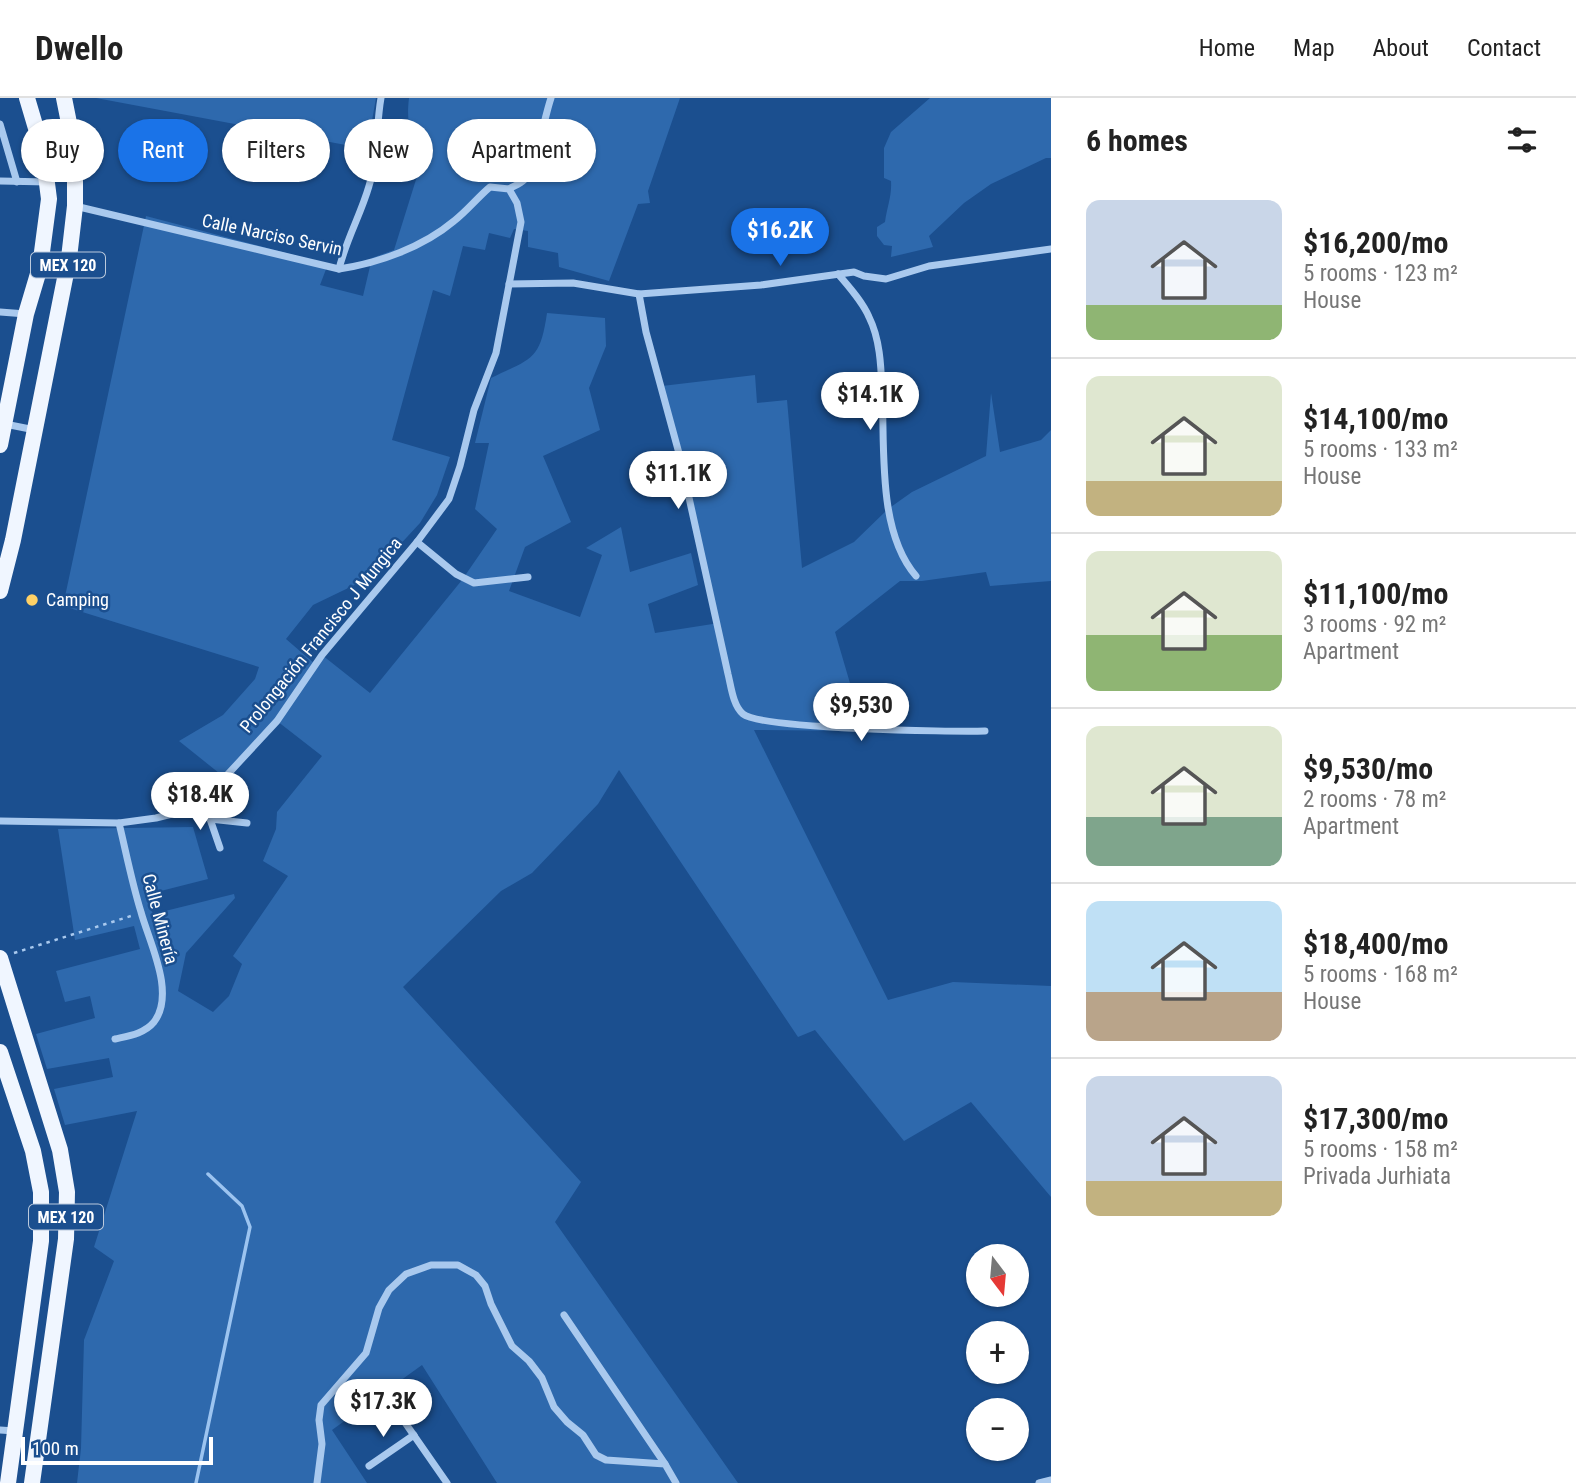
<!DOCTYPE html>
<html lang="en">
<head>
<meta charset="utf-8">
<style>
	:root { --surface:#fff; --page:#f6f6f6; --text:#222; --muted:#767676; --line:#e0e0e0; --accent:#1a73e8 }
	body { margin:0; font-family:"Roboto Condensed",sans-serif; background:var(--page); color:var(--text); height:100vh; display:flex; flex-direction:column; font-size:26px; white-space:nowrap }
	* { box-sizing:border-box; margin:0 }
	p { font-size:23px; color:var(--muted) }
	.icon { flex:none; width:38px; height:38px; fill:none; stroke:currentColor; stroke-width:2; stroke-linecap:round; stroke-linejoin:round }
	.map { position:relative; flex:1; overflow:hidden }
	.drawer { display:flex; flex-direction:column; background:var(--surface); width:525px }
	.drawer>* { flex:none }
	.hud { position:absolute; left:21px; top:21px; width:665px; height:63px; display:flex; gap:14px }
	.needle { width:46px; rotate:164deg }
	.buttons { position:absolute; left:966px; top:1146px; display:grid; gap:14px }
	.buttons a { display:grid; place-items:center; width:63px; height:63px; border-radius:50%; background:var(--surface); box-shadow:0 2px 5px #0004; font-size:35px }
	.scale { position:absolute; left:21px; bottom:18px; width:192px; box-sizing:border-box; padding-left:7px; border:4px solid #fff; border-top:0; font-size:19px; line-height:24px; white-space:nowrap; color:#fff; -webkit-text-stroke:5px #1b4f8f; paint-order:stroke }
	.price { position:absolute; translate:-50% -60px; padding:0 16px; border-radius:24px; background:#fff; color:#222; font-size:23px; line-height:46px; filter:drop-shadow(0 2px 4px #0008) }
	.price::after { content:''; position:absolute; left:50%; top:42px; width:21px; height:16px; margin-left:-10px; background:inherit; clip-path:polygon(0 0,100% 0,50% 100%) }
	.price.active { background:var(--accent); color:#fff }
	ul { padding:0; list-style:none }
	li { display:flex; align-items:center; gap:21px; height:175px; padding:0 35px }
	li+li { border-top:2px solid var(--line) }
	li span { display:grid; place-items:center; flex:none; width:196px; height:140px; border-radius:14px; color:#555 }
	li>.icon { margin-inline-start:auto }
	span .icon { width:84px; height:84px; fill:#fffc; stroke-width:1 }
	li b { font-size:30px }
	h2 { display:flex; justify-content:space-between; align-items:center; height:84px; padding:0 35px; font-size:30px }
	.pill { padding:0 24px; border-radius:32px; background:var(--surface); box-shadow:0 2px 5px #0004; font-size:24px; line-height:63px }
	.pill.active { background:var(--accent); color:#fff }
	header { display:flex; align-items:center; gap:42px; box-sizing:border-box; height:98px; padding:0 35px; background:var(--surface); border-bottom:2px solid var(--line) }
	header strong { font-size:33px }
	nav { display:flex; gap:38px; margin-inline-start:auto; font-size:24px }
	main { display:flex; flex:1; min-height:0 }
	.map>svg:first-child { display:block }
</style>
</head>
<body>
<header>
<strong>Dwello</strong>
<nav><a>Home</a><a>Map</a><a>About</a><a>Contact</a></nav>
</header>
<main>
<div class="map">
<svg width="1051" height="1385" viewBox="0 0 1051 1385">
	<rect width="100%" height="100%" fill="#1b4f8f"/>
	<g fill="#2e69ad">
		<path d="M 96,0 L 376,0 L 367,51 Z"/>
		<path d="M 409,0 L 680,0 L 648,93 L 650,105 L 638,106 L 609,183 L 559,169 L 558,155 L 528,149 L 528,133 L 514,131 L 510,140 L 489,135 L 485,152 L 463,148 L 450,198 L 433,192 L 392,342 L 450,359 L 437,397 L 420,425 L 369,480 L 313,507 L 286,541 L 315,566 L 322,557 L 370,595 L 462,482 L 497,431 L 475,411 L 489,345 L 475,345 L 491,280 C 532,260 540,263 547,215 L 605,220 L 606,248 L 589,290 L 600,332 L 543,358 L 571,424 L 525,449 L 509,493 L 580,519 L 602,457 L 586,450 L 621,429 L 630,474 L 691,455 L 698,487 L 648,506 L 655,535 L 719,525 L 662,288 L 755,277 L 757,305 L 787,302 L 802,470 L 854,444 L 888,411 L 912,394 L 986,358 L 991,295 L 1000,354 L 1041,342 L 1051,332 L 1051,483 L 990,488 L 986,474 L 922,483 L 900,483 L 835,534 L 864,633 L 754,632 L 888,902 L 953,884 L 1051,888 L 1051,1099 L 971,1004 L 904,1043 L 815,932 L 798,939 L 619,672 L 598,706 L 532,775 L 501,793 L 403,889 L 581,1084 L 555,1124 L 738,1385 L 497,1385 L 422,1267 L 332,1332 L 367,1385 L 77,1385 L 81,1350 L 84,1242 L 114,1163 L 94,1149 L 137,1013 L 65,1027 L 54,991 L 113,979 L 109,960 L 47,971 L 36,936 L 95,920 L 90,898 L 65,904 L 56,873 L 140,851 L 134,828 L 75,842 L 58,731 L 193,729 L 208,781 L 145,797 L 153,816 L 234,796 L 235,800 L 186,855 L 178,893 L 213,914 L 229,898 L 242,866 L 233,858 L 288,778 L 263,763 L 276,731 L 277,714 L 322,658 L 277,623 L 224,679 L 179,643 L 223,617 L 255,581 L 259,569 L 63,508 L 146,118 L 328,166 L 320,187 L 363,198 L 372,160 L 394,152 L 424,56 C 410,35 406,26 409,0 Z"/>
		<path d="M 930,0 L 1051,0 L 1051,60 L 1046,60 L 991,86 L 964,105 L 929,138 L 933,149 L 891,159 L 892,148 L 884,147 L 877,138 L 877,129 L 885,124 C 887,109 892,98 891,83 L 884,80 L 884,50 L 891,34 Z"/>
	</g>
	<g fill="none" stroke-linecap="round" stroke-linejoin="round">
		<path stroke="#9cc4f0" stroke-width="3.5" d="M 196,1385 L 250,1129 L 242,1108 L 208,1076"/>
		<path stroke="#a9c9ee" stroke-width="2.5" stroke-dasharray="3.5 5" stroke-linecap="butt" d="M 14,855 L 131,818"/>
		<g stroke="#a9c9ee" stroke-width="7">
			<path d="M 0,26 L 17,84"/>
			<path d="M 0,83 L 48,84"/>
			<path d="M 509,91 C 514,88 520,86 524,82 C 536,69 544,20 551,0"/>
			<path d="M 339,171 C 346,142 361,116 369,88 C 378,60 376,28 381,0"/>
			<path d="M 838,176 C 849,189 862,203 869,219 C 880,241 881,268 882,292 C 885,349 877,433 916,478"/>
			<path d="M 509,186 L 573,185 L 639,196 L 761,187 L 854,174 L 864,178 L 886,181 L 929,168 L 1051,151"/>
			<path d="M 639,196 L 646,234 L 680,359 L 728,576 C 731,588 733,608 743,616 C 761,631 952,634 985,633"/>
			<path d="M 0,214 L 26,216"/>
			<path d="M 5,326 L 35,332"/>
			<path d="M 417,444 L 456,476 L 474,485 L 528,479"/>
			<path d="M 195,708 L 210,721 L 220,750"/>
			<path d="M 210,721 L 247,725"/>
			<path d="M 0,723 L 119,725 L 156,720 L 180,714 L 195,708 L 216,689 L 277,623 L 322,557 L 417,444 L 449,401 L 460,368 L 474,312 L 496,255 L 521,124 L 517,105 L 509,91 L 490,89 C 477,100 467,113 454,123 C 423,149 379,165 339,171 L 75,108"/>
			<path d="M 115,941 C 128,938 144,936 154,924 C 176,895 149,844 141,814 C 132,785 126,754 119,725"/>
			<path d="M 564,1217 L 665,1366"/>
			<path d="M 390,1303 L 447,1385"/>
			<path d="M 0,1332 L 15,1333"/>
			<path d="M 369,1368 L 414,1337"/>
			<path d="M 317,1385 L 322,1346 L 319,1322 L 321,1307 L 366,1255 L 379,1210 L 389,1192 L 406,1176 L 431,1167 L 458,1167 L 476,1177 L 485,1188 L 491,1206 L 512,1248 L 529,1263 L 542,1280 L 554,1309 L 567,1324 L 583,1337 L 596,1357 L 606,1362 L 665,1366 L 676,1385"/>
			<path d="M 1039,1385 L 1051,1382"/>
		</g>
		<g stroke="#f0f6ff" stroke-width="16">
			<path d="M 0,347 L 26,216 L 40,169 L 49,101 L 43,54 L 27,0"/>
			<path d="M 0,493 L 13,442 L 69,160 L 75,108 L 75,55 L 64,0"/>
			<path d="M 0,860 L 60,1052 L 67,1094 L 66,1141 L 32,1385"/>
			<path d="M 0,954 L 33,1053 L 41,1094 L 41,1143 L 8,1385"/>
		</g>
	</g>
	<circle fill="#ffd166" stroke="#1b4f8f" stroke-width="2.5" cx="32" cy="502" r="7"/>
	<g text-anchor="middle" stroke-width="5" stroke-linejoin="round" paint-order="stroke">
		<g fill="#1b4f8f" stroke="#bbcadd" stroke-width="2">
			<rect x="31" y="154.5" width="74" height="25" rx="5"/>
			<rect x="29" y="1106.5" width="74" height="25" rx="5"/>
		</g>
		<g font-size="16" font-weight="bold" fill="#fff">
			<text x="68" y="173">MEX 120</text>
			<text x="66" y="1125">MEX 120</text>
		</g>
		<g font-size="18" fill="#fff" stroke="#1b4f8f">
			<text transform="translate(272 137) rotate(12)" y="6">Calle Narciso Servin</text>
			<text transform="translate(321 537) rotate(-51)" y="6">Prolongación Francisco J Mungica</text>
			<text transform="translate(160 821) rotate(75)" y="6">Calle Minería</text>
		</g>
		<g font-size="18" fill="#fff" stroke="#1b4f8f" text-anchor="start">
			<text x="46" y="508">Camping</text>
		</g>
	</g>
</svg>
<div class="buttons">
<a><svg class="needle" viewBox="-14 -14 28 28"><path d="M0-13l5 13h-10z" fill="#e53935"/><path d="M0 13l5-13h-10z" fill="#767676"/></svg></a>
<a>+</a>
<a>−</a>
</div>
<div class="scale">100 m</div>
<b class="price active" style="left:780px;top:170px">$16.2K</b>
<b class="price" style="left:870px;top:334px">$14.1K</b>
<b class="price" style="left:678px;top:413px">$11.1K</b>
<b class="price" style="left:861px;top:645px">$9,530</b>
<b class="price" style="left:200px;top:734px">$18.4K</b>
<b class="price" style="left:383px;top:1341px">$17.3K</b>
<div class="hud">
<a class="pill">Buy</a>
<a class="pill active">Rent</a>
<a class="pill">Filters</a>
<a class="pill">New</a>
<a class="pill">Apartment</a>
</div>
</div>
<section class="drawer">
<h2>6 homes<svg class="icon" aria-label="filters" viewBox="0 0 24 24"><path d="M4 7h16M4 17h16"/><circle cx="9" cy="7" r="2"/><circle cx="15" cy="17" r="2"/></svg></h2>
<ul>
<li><span style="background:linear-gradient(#c9d6e8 75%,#8fb573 0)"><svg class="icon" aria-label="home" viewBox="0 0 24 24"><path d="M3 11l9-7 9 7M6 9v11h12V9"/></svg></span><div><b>$16,200/mo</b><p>5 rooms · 123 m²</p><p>House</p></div></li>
<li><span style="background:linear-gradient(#dfe7d0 75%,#c2b280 0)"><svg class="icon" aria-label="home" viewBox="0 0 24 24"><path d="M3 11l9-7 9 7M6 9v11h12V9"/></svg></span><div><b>$14,100/mo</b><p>5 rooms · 133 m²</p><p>House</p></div></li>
<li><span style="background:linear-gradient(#dfe7d0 60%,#8fb573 0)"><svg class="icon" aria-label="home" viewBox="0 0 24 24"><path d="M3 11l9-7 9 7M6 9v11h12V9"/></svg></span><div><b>$11,100/mo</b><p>3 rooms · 92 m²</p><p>Apartment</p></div></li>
<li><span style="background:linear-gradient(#dfe7d0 65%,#7fa58c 0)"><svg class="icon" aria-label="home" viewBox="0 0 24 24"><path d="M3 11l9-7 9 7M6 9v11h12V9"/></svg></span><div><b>$9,530/mo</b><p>2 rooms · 78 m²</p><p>Apartment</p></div></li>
<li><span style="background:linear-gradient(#bfe0f5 65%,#b9a48a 0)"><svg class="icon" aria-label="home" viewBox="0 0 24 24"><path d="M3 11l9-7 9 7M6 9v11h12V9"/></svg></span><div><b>$18,400/mo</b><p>5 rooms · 168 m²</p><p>House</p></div></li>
<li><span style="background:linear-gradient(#c9d6e8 75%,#c2b280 0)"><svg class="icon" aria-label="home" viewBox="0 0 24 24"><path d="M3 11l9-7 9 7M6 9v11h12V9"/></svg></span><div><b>$17,300/mo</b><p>5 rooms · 158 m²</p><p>Privada Jurhiata</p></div></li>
</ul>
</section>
</main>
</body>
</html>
